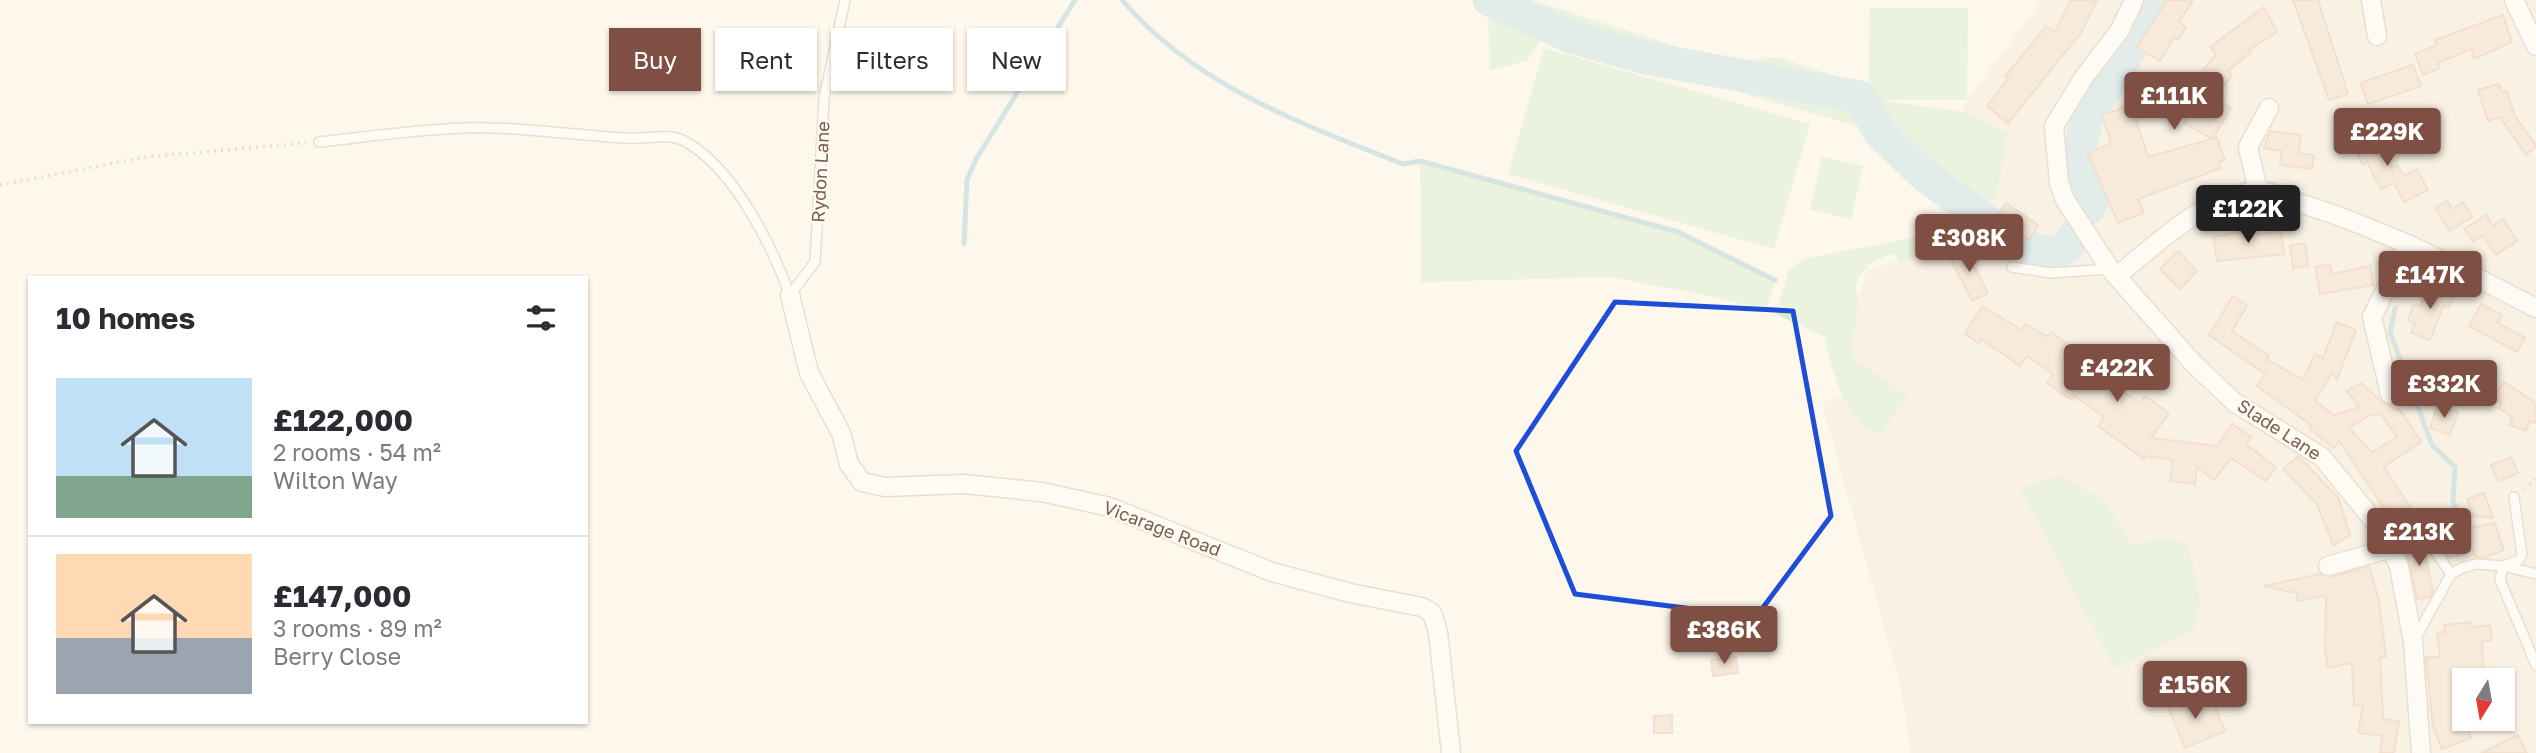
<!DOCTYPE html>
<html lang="en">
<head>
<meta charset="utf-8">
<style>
	:root { --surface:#fff; --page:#f7f7f7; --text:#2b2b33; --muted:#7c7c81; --line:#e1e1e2; --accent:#7e4f42 }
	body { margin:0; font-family:"Golos Text",sans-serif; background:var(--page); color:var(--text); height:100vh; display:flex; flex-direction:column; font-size:26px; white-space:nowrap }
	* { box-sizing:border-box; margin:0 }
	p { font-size:23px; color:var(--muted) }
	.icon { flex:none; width:38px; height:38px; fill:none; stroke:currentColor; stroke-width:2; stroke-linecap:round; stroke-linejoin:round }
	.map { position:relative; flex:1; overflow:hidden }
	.details { position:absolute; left:28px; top:276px; width:560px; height:448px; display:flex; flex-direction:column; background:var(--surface); border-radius:0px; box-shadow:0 2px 5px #0004 }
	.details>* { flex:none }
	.banner { position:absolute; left:609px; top:28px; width:665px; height:63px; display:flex; gap:14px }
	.needle { width:46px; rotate:191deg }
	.fabs { position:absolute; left:2452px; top:668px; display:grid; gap:14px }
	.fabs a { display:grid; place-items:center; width:63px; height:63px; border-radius:0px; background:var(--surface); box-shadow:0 2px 5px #0004; font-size:35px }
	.price { position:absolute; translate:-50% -60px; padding:0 16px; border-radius:7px; background:var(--accent); color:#fff; font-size:23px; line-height:46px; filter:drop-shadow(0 2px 4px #0008) }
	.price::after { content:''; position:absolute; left:50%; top:42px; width:21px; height:16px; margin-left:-10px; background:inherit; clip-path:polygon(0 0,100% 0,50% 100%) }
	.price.on { background:#222; color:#fff }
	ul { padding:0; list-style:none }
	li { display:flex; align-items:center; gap:21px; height:175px; padding:0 28px }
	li+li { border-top:2px solid var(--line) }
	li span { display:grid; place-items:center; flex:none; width:196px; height:140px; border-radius:0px; color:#555 }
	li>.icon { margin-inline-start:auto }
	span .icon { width:84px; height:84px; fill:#fffc; stroke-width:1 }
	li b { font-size:30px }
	h2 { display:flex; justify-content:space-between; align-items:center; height:84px; padding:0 28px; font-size:30px }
	.pill { padding:0 24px; border-radius:0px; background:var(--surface); box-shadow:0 2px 5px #0004; font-size:24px; line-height:63px }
	.pill.on { background:var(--accent); color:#fff }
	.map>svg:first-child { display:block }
</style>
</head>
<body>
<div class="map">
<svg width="2536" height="753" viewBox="0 0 2536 753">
	<rect width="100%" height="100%" fill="#fdf7ec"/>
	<path fill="#f4eada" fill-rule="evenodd" d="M 2042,0 L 2536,0 L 2536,753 L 1911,753 L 1900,685 L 1822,403 L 1848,394 L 1851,340 L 1866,270 L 1940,248 L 1938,233 L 1967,206 L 1923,174 L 1879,101 L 1963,112 L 1967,100 ZM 2464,681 L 2502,681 L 2502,719 L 2464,719 Z"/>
	<g fill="#d5ebc9">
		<path d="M 1474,0 L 1532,0 L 1727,63 L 1777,57 L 1868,87 L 1870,8 L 1968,8 L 1967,100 L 1879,100 L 1963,112 L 2008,132 L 1996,198 L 1968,206 L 1923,174 L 1879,132 L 1543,37 L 1527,61 L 1490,70 L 1488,13 Z"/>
		<path d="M 1544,48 L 1810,124 L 1774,249 L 1508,174 Z"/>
		<path d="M 1822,157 L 1863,166 L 1851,219 L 1810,210 Z"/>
		<path d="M 1420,161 L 1678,232 L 1775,280 L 1766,311 L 1720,298 L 1611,277 L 1421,282 Z"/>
		<path d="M 1938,233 L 1940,248 L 1900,263 L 1894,254 C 1879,256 1859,270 1856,285 C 1854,291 1859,294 1859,301 C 1858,322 1850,341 1854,363 L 1863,364 L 1909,397 L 1879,435 C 1848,425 1829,367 1825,337 L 1776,314 L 1789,270 L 1803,259 Z"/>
		<path d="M 2059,476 L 2103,499 L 2132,544 L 2163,539 L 2188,543 L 2201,603 L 2194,623 L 2196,628 L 2114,668 L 2020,488 Z"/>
	</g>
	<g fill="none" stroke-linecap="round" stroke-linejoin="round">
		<g stroke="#a6ced9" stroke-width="5">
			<path d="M 1122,0 C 1195,86 1302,124 1403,164 L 1420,161 L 1678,232 L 1775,280"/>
			<path d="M 964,244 L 967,180 L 976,159 L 1075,0"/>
			<path d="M 2395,309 L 2390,332 L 2432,445 L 2455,467 L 2453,500 L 2463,535"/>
		</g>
		<g stroke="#c0dfe7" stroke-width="33">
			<path d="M 1489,0 L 1571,37 L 1646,58 L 1860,97 L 1879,132 L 1923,174 L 2016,243 L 2051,254 L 2067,248 L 2074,236"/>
			<path d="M 2089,208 L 2093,199 L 2085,180 L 2080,149 L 2088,115 L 2134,44 L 2157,0"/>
		</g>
	</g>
	<g fill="#f2d9c4" stroke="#e5c0a4" stroke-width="2" fill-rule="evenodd">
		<path d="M 2071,0 L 2097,0 L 2081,33 L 2008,123 L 1987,106 L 2008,79 L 2005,77 L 2046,26 L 2055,32 Z"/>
		<path d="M 2167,0 L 2193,0 L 2179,22 L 2186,27 L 2178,40 L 2174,37 L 2160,61 L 2137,47 Z"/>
		<path d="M 2293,0 L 2318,0 L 2348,94 L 2329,100 Z"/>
		<path d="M 2264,7 L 2277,32 L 2249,50 L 2251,52 L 2228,71 L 2232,75 L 2214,99 L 2231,108 L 2213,139 L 2217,138 L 2225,160 L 2219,162 L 2221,168 L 2138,199 L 2144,213 L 2118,223 L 2088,154 L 2111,143 L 2102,115 L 2131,105 L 2148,157 L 2212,139 L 2184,123 L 2206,86 L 2196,79 L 2216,54 L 2210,47 Z"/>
		<path d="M 2503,15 L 2512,42 L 2474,59 L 2471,49 L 2438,63 L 2440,68 L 2423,75 L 2415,54 L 2437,45 L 2435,40 Z"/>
		<path d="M 2413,65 L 2421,86 L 2368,104 L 2360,83 Z"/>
		<path d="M 2499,84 L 2502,92 L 2507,91 L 2514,114 L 2536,146 L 2526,155 L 2500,117 L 2488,121 L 2478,90 Z"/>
		<path d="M 2372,130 L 2392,168 L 2397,165 L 2404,176 L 2417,169 L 2428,190 L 2404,202 L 2394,183 L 2381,189 L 2367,162 L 2363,165 L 2351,142 Z"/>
		<path d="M 2270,131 L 2301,135 L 2299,153 L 2314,155 L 2312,169 L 2280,165 L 2282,151 L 2264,148 Z"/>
		<path d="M 2447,201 L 2453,209 L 2463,202 L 2472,217 L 2450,231 L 2435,208 Z"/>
		<path d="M 2006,203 L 2038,225 L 2029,240 L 1996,218 Z"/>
		<path d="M 2486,215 L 2493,226 L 2503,219 L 2517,241 L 2496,255 L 2483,236 L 2473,242 L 2465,229 Z"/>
		<path d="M 2258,228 L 2258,234 L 2281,231 L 2284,254 L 2217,261 L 2213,237 Z"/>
		<path d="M 2305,243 L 2308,266 L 2293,268 L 2290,245 Z"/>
		<path d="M 1971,247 L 1978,261 L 1973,264 L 1988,293 L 1972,301 L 1950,258 Z"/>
		<path d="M 2178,251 L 2197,271 L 2180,289 L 2160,269 Z"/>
		<path d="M 2330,264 L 2332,274 L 2370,266 L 2373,285 L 2320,294 L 2315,267 Z"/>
		<path d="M 2432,282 L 2456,294 L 2448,308 L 2444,305 L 2430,340 L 2411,333 L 2415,323 L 2408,320 L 2414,304 L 2420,306 Z"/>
		<path d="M 2233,296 L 2247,306 L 2232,331 L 2269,356 L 2267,359 L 2303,380 L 2315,354 L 2323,358 L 2337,322 L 2356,330 L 2337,379 L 2332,373 L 2315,401 L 2334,415 L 2359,407 L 2347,391 L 2361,383 L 2382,402 L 2401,411 L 2421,442 L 2384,467 L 2413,511 L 2395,510 L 2388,514 L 2339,441 L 2334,448 L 2309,428 L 2311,425 L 2257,386 L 2265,374 L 2209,335 ZM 2381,414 L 2397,437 L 2372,452 L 2349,428 L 2370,415 Z"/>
		<path d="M 2481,304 L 2502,315 L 2498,323 L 2525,338 L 2517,352 L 2469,326 Z"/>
		<path d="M 1982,306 L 2022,330 L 2026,324 L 2047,337 L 2051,332 L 2066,343 L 2061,350 L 2140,403 L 2145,396 L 2169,413 L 2151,438 L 2217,446 L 2232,424 L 2251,437 L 2246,444 L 2276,467 L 2266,481 L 2231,458 L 2214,480 L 2197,468 L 2195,484 L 2170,481 L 2173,460 L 2146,456 L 2144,459 L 2098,426 L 2104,417 L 2074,396 L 2072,400 L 2047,383 L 2053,374 L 2027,356 L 2020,366 L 1981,339 L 1979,343 L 1965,334 Z"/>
		<path d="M 2504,382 L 2536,403 L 2536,423 L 2530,421 L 2526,431 L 2509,425 L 2513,418 L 2499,408 L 2502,404 L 2493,398 Z"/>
		<path d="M 2438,405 L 2458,412 L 2450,435 L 2430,428 Z"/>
		<path d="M 2298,456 L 2338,497 L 2350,535 L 2333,545 L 2317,504 L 2283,469 Z"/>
		<path d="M 2511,457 L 2518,473 L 2498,481 L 2491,465 Z"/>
		<path d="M 2484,493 L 2493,518 L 2473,516 L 2467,499 Z"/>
		<path d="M 2495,523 L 2504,550 L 2484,558 L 2475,557 L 2473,550 L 2449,558 L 2433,535 Z"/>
		<path d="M 2417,540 L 2424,548 L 2433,592 L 2430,597 L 2417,599 L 2410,564 L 2401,541 Z"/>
		<path d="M 2369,566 L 2379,600 L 2386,657 L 2380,657 L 2383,719 L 2399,721 L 2394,753 L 2380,753 L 2382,736 L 2358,733 L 2363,705 L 2354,706 L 2352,663 L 2328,668 L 2325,650 L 2326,595 L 2298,601 L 2297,593 L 2263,586 L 2320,574 L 2331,577 Z"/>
		<path d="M 2471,622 L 2472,627 L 2490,625 L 2492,640 L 2482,641 L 2484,681 L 2464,681 L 2464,720 L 2471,738 L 2442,749 L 2433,727 L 2426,657 L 2440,657 L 2437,633 L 2445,632 L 2444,625 Z"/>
		<path d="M 1736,657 L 1738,673 L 1713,676 L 1711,660 Z"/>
		<path d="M 2181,695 L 2188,710 L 2212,700 L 2225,731 L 2185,748 L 2166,702 Z"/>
		<path d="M 1672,715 L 1672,733 L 1654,733 L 1654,716 Z"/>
		<path d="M 2518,735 L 2527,753 L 2481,753 Z"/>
	</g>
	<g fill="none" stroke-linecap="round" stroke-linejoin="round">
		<defs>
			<g id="service">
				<path d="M 319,142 C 366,137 414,130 461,128 C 515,126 572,135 626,138 C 648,140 668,131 688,143 C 736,172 771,245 790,295"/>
				<path d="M 2012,267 L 2051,273 L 2110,269"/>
				<path d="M 790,295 L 815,262 L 824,98 L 845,0"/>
				<path d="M 2383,532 L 2419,533 L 2425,536 L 2451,574"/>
				<path d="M 2503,566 L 2500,580 L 2536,665"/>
				<path d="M 2503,566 L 2519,560 L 2522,555 L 2514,497"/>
				<path d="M 2415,639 L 2451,574 L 2464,567 L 2477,564 L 2503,566 L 2536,574"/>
			</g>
			<g id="minor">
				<path d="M 2134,0 L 2120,30 L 2084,77 L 2054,126 L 2059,183 L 2065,200 L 2110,269 L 2193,363 L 2234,402 L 2322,457 L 2383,532 L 2399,566 L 2413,642 L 2421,753"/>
				<path d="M 2371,0 L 2377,36"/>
				<path d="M 2514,0 L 2536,46"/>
				<path d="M 2258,190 L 2248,147 L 2269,108"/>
				<path d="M 2117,276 C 2158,243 2202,198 2257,191 C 2267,190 2282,198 2292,201 C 2378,226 2457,267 2536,308"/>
				<path d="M 790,295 L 809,373 L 841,433 L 849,464 L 862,482 L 885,487 L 964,484 L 1042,492 L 1110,507 L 1272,572 L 1350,593 L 1422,607 L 1432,613 L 1438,632 L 1451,753"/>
				<path d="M 2390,394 L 2372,317 L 2408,244"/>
				<path d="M 2328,566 L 2391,548"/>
			</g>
		</defs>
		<use href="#service" stroke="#d0c0b0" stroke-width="12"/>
		<use href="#minor" stroke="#d0c0b0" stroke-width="21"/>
		<g stroke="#d8bca6" stroke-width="3.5" stroke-dasharray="2 5" stroke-linecap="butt">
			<path d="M 0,185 L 145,157 L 306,143"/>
			<path d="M 2524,489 L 2536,479"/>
		</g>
		<use href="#service" stroke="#fff" stroke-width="9"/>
		<use href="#minor" stroke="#fff" stroke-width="18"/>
	</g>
	<path d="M0 0H2536V753H0ZM 1615,302 L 1793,311 L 1831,516 L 1756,617 L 1575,594 L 1516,451 Z" fill="#fdf7ec" fill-opacity=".55" fill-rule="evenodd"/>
	<path fill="none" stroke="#1d4ed8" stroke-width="5" stroke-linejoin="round" d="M 1615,302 L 1793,311 L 1831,516 L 1756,617 L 1575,594 L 1516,451 Z"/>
	<g text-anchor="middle" stroke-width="5" stroke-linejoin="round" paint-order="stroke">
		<g font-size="18" fill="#795f4e" stroke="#fffbf3">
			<text transform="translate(821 172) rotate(-87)" y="6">Rydon Lane</text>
			<text transform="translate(2279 430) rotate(33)" y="6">Slade Lane</text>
			<text transform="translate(1162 529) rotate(21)" y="6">Vicarage Road</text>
		</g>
	</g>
</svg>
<div class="fabs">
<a><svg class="needle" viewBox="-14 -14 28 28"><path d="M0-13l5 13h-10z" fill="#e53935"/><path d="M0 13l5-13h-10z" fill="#7c7c81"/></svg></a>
</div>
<b class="price" style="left:2174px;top:132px">£111K</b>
<b class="price" style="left:2387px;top:168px">£229K</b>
<b class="price on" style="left:2248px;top:245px">£122K</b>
<b class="price" style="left:1969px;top:274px">£308K</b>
<b class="price" style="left:2430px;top:311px">£147K</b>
<b class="price" style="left:2117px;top:404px">£422K</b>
<b class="price" style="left:2444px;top:420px">£332K</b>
<b class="price" style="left:2419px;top:568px">£213K</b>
<b class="price" style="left:1724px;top:666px">£386K</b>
<b class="price" style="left:2195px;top:721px">£156K</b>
<div class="banner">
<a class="pill on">Buy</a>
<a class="pill">Rent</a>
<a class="pill">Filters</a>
<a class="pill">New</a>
</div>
<section class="details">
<h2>10 homes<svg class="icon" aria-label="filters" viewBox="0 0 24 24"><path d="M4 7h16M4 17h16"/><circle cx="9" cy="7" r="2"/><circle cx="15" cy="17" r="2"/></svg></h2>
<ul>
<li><span style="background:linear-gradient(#bfe0f5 70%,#7fa58c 0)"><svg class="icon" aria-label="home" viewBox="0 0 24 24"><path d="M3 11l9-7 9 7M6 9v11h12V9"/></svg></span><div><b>£122,000</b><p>2 rooms · 54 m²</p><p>Wilton Way</p></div></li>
<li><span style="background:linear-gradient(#ffd9b3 60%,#9aa5b1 0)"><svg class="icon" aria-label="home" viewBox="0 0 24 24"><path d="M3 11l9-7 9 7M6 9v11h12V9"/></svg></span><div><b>£147,000</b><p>3 rooms · 89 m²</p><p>Berry Close</p></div></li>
</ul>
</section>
</div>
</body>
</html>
